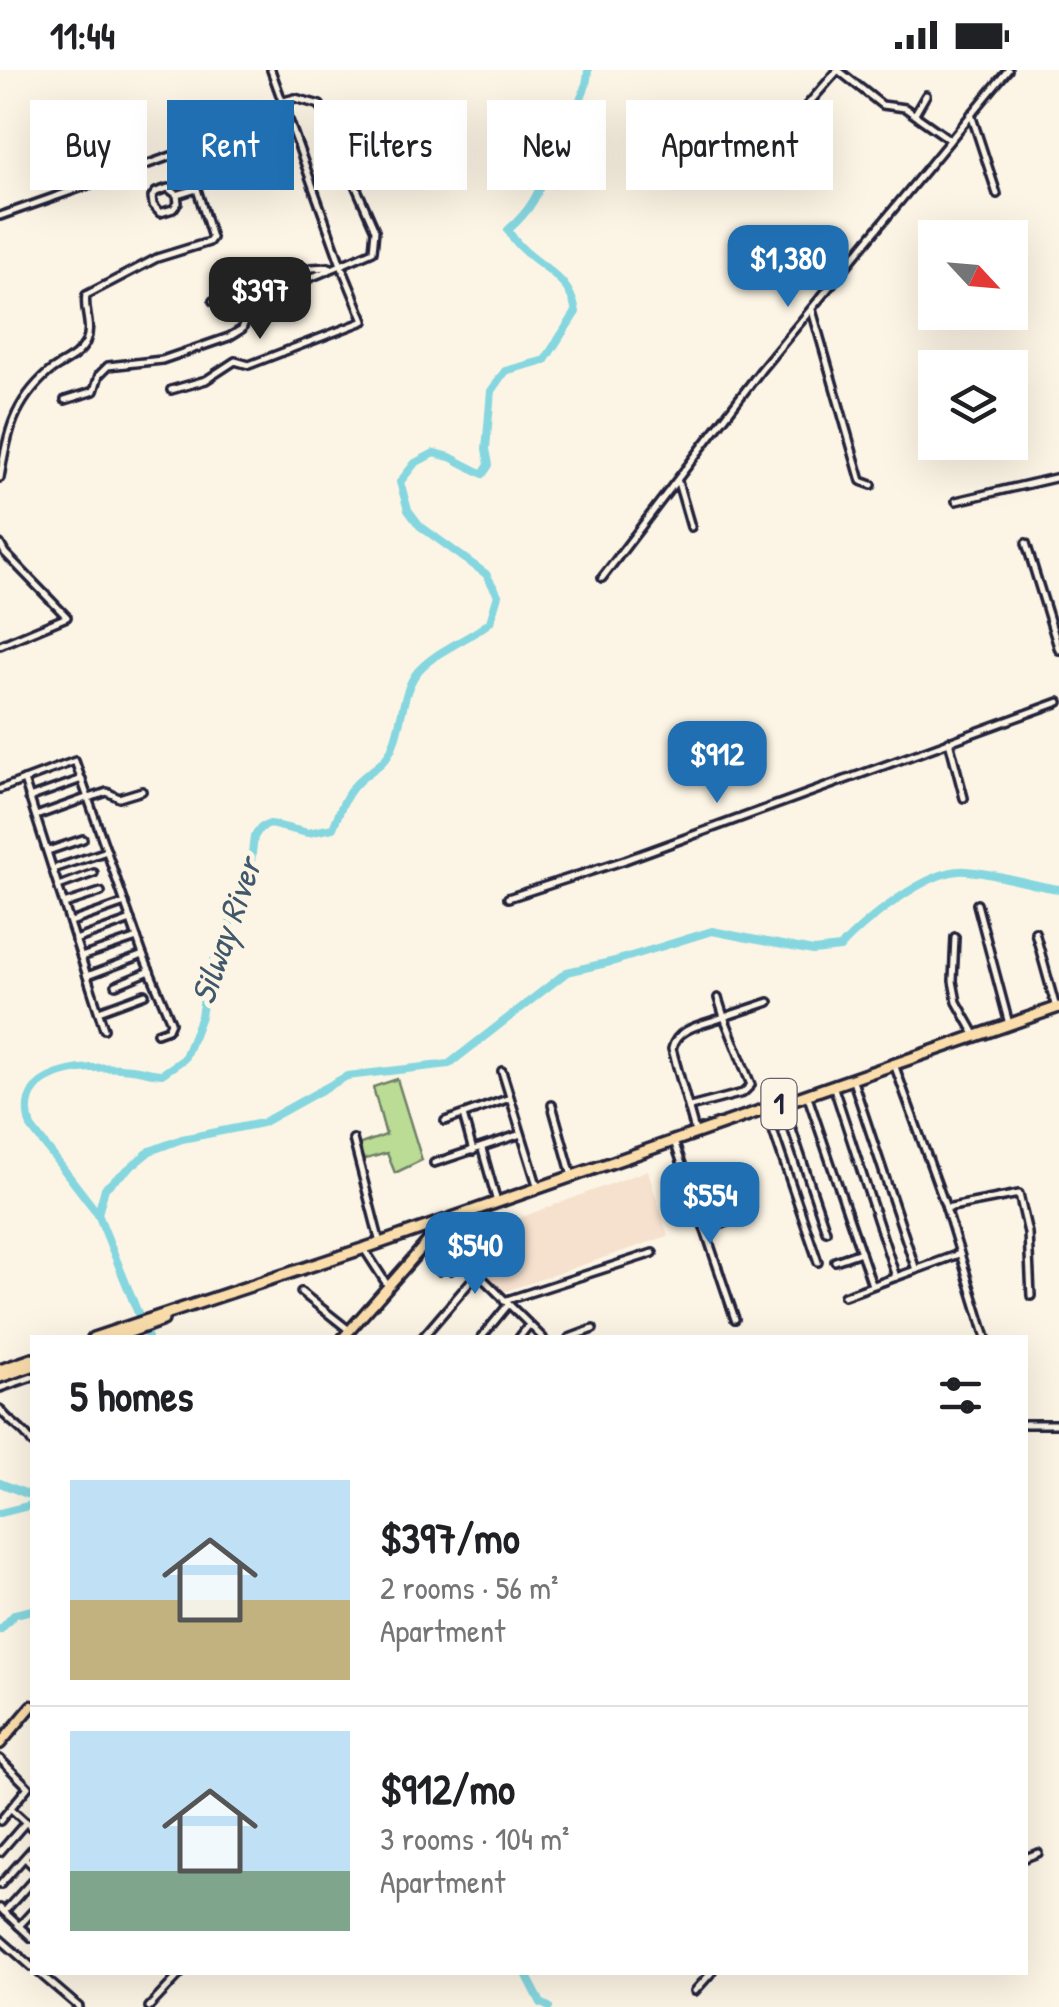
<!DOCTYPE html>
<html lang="en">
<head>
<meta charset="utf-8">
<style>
	:root { --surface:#fff; --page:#f2f2f2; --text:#202124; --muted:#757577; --line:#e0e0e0; --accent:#1f6fb2 }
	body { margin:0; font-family:"Patrick Hand",sans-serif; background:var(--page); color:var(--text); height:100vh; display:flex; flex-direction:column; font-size:38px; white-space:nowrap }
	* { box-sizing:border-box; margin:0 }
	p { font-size:32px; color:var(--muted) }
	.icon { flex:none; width:55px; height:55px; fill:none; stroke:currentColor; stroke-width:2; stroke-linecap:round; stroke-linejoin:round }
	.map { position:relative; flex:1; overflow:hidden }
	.sheet { position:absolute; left:30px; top:1265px; width:998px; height:640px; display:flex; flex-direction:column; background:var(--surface); border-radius:0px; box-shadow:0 10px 40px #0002 }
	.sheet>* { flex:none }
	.hud { position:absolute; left:30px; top:30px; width:1000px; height:90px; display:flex; gap:20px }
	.needle { width:65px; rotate:116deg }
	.controls { position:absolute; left:918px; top:150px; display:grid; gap:20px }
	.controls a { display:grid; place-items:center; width:110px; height:110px; border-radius:0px; background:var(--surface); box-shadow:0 10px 40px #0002; font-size:50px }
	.price { position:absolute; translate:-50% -85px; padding:0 22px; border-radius:20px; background:var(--accent); color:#fff; font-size:32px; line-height:65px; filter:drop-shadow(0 2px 5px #0008) }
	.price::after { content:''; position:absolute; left:50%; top:60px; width:30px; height:22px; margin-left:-15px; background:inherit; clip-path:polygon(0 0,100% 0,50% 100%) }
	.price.active { background:#222; color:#fff }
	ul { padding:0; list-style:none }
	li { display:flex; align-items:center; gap:30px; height:250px; padding:0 40px }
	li+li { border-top:2px solid var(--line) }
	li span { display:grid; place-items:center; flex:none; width:280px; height:200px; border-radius:0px; color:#555 }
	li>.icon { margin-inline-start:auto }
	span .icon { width:120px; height:120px; fill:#fffc; stroke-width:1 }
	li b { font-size:42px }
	h2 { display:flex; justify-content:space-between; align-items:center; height:120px; padding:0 40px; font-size:42px }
	.tag { padding:0 35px; border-radius:0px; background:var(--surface); box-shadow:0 10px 40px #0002; font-size:35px; line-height:90px }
	.tag.active { background:var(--accent); color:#fff }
	.status { display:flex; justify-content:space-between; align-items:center; height:70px; padding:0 50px; background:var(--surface); direction:ltr }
	.status svg { height:28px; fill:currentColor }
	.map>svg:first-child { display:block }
</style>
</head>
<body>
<div class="status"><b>11:44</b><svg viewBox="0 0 49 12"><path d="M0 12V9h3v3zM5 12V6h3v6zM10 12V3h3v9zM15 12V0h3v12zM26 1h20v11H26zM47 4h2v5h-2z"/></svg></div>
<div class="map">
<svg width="1059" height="1937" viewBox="0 0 1059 1937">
	<rect width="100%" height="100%" fill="#fcf5e5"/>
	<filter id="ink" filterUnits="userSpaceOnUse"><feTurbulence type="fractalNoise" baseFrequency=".01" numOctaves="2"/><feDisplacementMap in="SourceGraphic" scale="20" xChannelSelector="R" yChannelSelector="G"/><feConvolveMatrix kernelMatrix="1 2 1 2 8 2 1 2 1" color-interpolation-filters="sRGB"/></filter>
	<g filter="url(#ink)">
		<path fill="#f6e1cf" d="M 648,1100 L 668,1166 L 500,1223 L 452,1173 Z"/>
		<path fill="#bbdc95" stroke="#6e7f68" stroke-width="2.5" d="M 397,1009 L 422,1090 L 395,1103 L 387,1083 L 359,1091 L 355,1076 L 386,1065 L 373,1017 Z"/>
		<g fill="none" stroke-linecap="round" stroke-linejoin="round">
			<g stroke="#85d6df" stroke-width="8">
				<path d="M 98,1144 L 105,1118 L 150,1081 L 182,1069 L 262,1053 L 347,1006 L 449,994 L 567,902 L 615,891 L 712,861 L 813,881 L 840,878 C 863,852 929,798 966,801 C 997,803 1028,815 1059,819"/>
				<path d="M 148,1268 L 98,1144 L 31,1057 C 11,997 90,995 131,999 C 142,1000 151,1004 162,1004 L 184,989 L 192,970 L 201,946 L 208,904 L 236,840 L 247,823 L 254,767 L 260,758 L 270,754 L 308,763 L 333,758 C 340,741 345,724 359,711 C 371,699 383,696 391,680 C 403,655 401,620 419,600 C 439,579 468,570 490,552 L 498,525 L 486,504 L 420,456 L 408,440 L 400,412 L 415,393 L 434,383 L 450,387 L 483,404 L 489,395 L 486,379 L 491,321 L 505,301 L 545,290 L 576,242 C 568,198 528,196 508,160 C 531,140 540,123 548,93 C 551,84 552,71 557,63 C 572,38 586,32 588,0"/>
				<path d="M 0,1413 L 32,1426"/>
				<path d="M 0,1443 L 32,1435"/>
				<path d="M 0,1560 L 15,1544 L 32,1540"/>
				<path d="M 525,1902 L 541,1933 L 549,1937"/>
			</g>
			<defs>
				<g id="minor">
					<path d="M 838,0 L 882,35 L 905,38 L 949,69"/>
					<path d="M 803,40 L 838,0"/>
					<path d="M 915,44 L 926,25"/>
					<path d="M 971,44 L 997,124"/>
					<path d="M 177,125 L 178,133 L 173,139 L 160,143 L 153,135 L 152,127 L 156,122 L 168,118 L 177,125 L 196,119"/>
					<path d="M 0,146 L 288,45"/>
					<path d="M 262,222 L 291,214"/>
					<path d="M 213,231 L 311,198 L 329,197"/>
					<path d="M 812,240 L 861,411 L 872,415"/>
					<path d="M 171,320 L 206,310 L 235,291 L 249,295 L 364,251 L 341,195 L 373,181 L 375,160 L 320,35 L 295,28 L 284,31"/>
					<path d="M 65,330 L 94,321 L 99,305 L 108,296 L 162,290 L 229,267 L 242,259 L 253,232 L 341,195 L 271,0"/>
					<path d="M 0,408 C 7,364 13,333 49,302 C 62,292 78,288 86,272 C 93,256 83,241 86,225 L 157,188 L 209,172 L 212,168 L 185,80"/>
					<path d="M 678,412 L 691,457"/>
					<path d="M 956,431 L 1059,407"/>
					<path d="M 1026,473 L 1059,580"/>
					<path d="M 0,474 L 5,483 L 67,547 L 0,575"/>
					<path d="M 602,508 L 761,300 L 1008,0"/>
					<path d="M 949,671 L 964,728"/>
					<path d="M 24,710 L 104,959"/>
					<path d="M 0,719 L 75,691 L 143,885 L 171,952 L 168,959 L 157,963"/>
					<path d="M 29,728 L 82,709"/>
					<path d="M 89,728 L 107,722 L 119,728 L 142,721"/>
					<path d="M 36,746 L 89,727"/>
					<path d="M 48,781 L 83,769"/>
					<path d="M 53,799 L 107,781"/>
					<path d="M 59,816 L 94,803"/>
					<path d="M 508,828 L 625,790 L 1059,632"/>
					<path d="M 64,834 L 101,822"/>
					<path d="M 977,834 L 1009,954"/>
					<path d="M 71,852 L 125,833"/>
					<path d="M 1035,862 L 1056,938"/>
					<path d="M 955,867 L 953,911 L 957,932 L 976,966"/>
					<path d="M 75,870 L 131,850"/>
					<path d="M 81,887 L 137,868"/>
					<path d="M 87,906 L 143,885"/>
					<path d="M 116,915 L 150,901"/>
					<path d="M 718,928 L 724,947 L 769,932"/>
					<path d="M 99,941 L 145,924"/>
					<path d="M 894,994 L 946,1138 L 1019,1124 L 1028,1163 L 1031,1226"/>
					<path d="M 502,1001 L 538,1118"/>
					<path d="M 852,1008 L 916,1200"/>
					<path d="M 833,1015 L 896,1207"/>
					<path d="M 807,1024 L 872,1215"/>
					<path d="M 783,1033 L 826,1161"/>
					<path d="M 552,1035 L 572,1106"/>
					<path d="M 690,1037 L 743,1023 L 751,1015 L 724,947 C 706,954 676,957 672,979 L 695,1061"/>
					<path d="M 767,1043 L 818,1192"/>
					<path d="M 463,1045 L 473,1081"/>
					<path d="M 445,1051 L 510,1028"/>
					<path d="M 353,1069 L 380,1173"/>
					<path d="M 675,1074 L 698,1140"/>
					<path d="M 482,1079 L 497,1132"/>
					<path d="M 434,1093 L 521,1064"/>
					<path d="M 946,1138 L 986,1268"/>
					<path d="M 676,1148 L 698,1140 L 705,1160 L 736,1149"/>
					<path d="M 433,1159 L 543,1268"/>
					<path d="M 705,1160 L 735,1249"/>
					<path d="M 366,1182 L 388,1216"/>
					<path d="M 835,1191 L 861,1182"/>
					<path d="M 439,1201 L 444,1196 L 451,1200 L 461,1189"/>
					<path d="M 301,1222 L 349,1260"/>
					<path d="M 844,1226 L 959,1184"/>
					<path d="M 504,1231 L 653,1183"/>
					<path d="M 422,1268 L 477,1204"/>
					<path d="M 481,1268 L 508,1235"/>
					<path d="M 519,1268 L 529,1255"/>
					<path d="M 569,1268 L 593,1259"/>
					<path d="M 0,1318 L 32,1307"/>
					<path d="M 0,1339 C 9,1353 24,1358 32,1373"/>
					<path d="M 1025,1354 L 1059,1354"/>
					<path d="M 0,1689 L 28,1717 L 0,1751"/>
					<path d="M 11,1739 L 32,1758"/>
					<path d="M 0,1782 L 26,1752"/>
					<path d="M 25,1788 L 32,1795"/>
					<path d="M 1025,1788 L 1038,1783"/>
					<path d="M 0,1815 L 32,1779"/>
					<path d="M 0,1838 L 32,1868"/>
					<path d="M 4,1842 L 32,1811"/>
					<path d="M 19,1856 L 32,1842"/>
					<path d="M 0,1869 L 32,1897"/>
					<path d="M 38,1902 L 79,1937"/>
					<path d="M 695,1921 L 712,1902"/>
					<path d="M 149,1937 L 182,1902"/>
				</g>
				<g id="major">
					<path d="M 343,1268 L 429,1170 L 432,1155"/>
					<path d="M 0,1674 L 32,1636"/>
				</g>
				<g id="highway">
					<path d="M 93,1268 L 380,1173 L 1059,937"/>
					<path d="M 113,1268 L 163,1250"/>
					<path d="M 0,1300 L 32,1289"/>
					<path d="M 0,1307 L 32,1296"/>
				</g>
			</defs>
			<use href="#minor" stroke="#22223b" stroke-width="12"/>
			<use href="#major" stroke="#22223b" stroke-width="15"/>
			<use href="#highway" stroke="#22223b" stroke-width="16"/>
			<use href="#minor" stroke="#fcf5e5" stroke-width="5"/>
			<use href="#major" stroke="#faddab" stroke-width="8"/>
			<use href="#highway" stroke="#faddab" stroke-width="9"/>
		</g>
	</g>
	<g text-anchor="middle" stroke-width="10" stroke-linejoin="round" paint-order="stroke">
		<rect fill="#fcf5e5" stroke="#63616e" stroke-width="2.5" x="761.5" y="1009" width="35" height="50" rx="8"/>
		<g font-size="30" font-weight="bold" fill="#22223b">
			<text x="779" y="1044">1</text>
		</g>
		<g font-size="35" font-style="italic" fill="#40586c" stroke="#fcf5e5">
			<text transform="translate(226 861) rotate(-71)" y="12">Silway River</text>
		</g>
	</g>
</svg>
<div class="controls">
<a><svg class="needle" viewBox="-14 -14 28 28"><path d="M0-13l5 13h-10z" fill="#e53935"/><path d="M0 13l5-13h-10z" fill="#757577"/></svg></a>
<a><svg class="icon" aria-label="layers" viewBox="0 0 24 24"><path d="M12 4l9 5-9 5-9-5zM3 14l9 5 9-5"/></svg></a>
</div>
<b class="price" style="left:788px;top:240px">$1,380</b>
<b class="price active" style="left:260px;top:272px">$397</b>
<b class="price" style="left:717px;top:736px">$912</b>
<b class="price" style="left:710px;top:1177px">$554</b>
<b class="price" style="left:475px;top:1227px">$540</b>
<div class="hud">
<a class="tag">Buy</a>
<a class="tag active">Rent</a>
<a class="tag">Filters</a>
<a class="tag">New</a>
<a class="tag">Apartment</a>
</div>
<section class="sheet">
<h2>5 homes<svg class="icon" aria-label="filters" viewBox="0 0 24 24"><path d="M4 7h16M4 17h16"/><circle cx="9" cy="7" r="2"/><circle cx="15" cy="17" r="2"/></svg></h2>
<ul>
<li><span style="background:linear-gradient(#bfe0f5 60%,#c2b280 0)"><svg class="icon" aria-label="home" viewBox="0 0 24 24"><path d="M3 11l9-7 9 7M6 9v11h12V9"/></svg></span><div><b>$397/mo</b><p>2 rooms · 56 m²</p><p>Apartment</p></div></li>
<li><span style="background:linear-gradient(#bfe0f5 70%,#7fa58c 0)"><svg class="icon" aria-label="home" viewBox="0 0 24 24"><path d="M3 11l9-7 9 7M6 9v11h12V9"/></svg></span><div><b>$912/mo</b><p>3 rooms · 104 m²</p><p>Apartment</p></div></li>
</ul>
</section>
</div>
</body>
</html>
